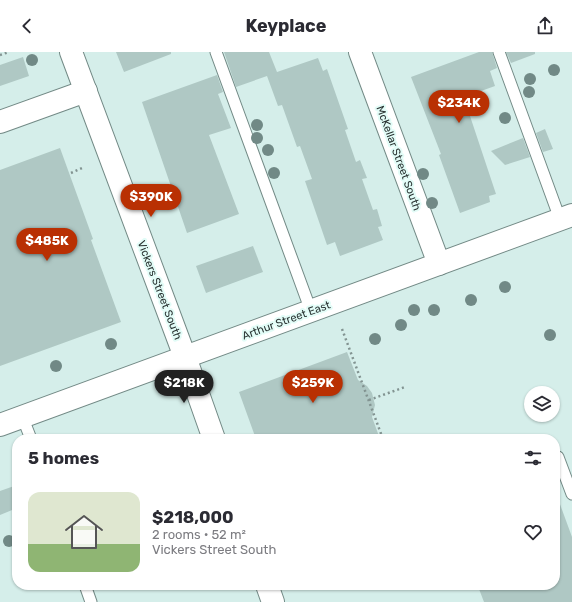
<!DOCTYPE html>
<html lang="en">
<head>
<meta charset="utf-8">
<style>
	:root { --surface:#fff; --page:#f2f2f3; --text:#2b2b33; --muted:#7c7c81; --accent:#b93003 }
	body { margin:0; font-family:Rubik,sans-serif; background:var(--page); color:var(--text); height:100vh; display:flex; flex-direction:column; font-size:15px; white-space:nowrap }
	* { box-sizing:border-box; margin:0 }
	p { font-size:13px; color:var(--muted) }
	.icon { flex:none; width:22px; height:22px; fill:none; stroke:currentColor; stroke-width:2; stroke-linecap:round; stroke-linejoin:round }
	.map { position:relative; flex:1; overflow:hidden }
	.panel { position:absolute; left:12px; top:382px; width:548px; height:156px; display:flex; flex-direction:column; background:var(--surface); border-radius:16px; box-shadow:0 1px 3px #0004 }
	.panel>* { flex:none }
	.buttons { position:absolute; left:524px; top:334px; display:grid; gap:8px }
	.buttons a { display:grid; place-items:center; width:36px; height:36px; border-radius:50%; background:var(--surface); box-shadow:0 1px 3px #0004; font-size:20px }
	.price { position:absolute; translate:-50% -34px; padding:0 9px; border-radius:14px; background:var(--accent); color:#fff; font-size:13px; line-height:26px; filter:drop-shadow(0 1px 2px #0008) }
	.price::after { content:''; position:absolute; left:50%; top:24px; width:12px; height:9px; margin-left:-6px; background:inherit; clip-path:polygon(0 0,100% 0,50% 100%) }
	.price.on { background:#222; color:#fff }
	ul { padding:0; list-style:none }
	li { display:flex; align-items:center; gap:12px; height:100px; padding:0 16px }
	li span { display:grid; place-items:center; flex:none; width:112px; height:80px; border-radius:12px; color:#555 }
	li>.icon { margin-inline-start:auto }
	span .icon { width:48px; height:48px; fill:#fffc; stroke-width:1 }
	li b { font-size:17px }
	h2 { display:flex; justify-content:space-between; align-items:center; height:48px; padding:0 16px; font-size:17px }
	header { display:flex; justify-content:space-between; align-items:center; height:52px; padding:0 16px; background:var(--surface); font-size:18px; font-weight:700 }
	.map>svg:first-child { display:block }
</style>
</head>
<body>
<header><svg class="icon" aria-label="back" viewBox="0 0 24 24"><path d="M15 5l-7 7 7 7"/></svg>Keyplace<svg class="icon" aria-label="share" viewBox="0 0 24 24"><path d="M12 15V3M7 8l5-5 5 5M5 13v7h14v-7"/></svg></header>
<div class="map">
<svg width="572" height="550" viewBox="0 0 572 550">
	<rect width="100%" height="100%" fill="#d5eeea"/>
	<g fill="#afc8c4">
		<path d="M 116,0 L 171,0 L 171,2 L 124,20 Z"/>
		<path d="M 224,0 L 269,0 L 277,20 L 318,6 L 323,19 L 327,17 L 348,77 L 345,78 L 356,110 L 360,108 L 367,126 L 362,127 L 373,158 L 377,157 L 382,174 L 378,175 L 383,188 L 340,204 L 335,190 L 327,193 L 305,129 L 312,127 L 300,94 L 297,95 L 282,53 L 278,54 L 267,24 L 236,35 Z"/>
		<path d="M 479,0 L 492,0 L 497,16 L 490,19 L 495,34 L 481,39 L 485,52 L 468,58 L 496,142 L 489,144 L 490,150 L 460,161 L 439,103 L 441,102 L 411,25 Z"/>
		<path d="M 506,0 L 535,0 L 535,2 L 511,11 Z"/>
		<path d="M 23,5 L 29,24 L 0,34 L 0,13 Z"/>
		<path d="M 217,23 L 223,40 L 218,42 L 231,76 L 209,83 L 239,162 L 187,181 L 142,50 Z"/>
		<path d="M 545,77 L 553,97 L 543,100 L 536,81 Z"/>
		<path d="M 523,86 L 530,105 L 505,113 L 491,99 Z"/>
		<path d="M 60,96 L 93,187 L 91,188 L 121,270 L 0,314 L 0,118 Z"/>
		<path d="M 253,194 L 263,220 L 206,241 L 196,214 Z"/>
		<path d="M 347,300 L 358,328 L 367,334 L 372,341 L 375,353 L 372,365 L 380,387 L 256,387 L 239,340 Z"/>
		<path d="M 17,433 L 17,456 L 0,463 L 0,439 Z"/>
		<path d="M 557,444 L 572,485 L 572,550 L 484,550 L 479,537 L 488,533 L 555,533 L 555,445 Z"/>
	</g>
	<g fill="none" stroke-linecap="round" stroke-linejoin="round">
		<defs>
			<g id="service">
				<path d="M 216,0 L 311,259"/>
				<path d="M 499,0 L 560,167"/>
				<path d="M 22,364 L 31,387"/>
				<path d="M 558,405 L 572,442"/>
				<path d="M 85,533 L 91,550"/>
			</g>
			<g id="minor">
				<path d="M 360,0 L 439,212"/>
				<path d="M 0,70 L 86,39"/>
				<path d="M 185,305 L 214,387"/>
				<path d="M 267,533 L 273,550"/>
			</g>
			<path id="tertiary" d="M 71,0 L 185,305"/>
			<path id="secondary" d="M 0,373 L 572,163"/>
		</defs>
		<use href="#service" stroke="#738a86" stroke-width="13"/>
		<use href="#minor" stroke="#738a86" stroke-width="24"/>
		<use href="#tertiary" stroke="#738a86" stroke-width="24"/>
		<use href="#secondary" stroke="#738a86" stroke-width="24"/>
		<g stroke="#829391" stroke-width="2.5" stroke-dasharray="2 3" stroke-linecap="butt">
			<path d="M 0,3 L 9,0"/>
			<path d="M 71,121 L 82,116"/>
			<path d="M 342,277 L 383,387"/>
			<path d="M 369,348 L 405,335"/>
		</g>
		<use href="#service" stroke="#fff" stroke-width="11"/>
		<use href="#minor" stroke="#fff" stroke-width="22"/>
		<use href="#tertiary" stroke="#fff" stroke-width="22"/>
		<use href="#secondary" stroke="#fff" stroke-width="22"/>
	</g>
	<g fill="#718986">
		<circle cx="32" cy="8" r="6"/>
		<circle cx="554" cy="18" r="6"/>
		<circle cx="530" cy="27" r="6"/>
		<circle cx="529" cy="40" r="6"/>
		<circle cx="505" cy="66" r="6"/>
		<circle cx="257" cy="73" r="6"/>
		<circle cx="257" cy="86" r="6"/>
		<circle cx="268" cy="98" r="6"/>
		<circle cx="274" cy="121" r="6"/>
		<circle cx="423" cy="122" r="6"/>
		<circle cx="432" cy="151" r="6"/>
		<circle cx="505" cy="235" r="6"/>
		<circle cx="471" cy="248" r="6"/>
		<circle cx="414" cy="258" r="6"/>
		<circle cx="434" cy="258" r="6"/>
		<circle cx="401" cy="273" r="6"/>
		<circle cx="550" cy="283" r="6"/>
		<circle cx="375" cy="287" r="6"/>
		<circle cx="111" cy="292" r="6"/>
		<circle cx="56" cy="314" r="6"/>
		<circle cx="9" cy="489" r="6"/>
	</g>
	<g text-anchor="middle" stroke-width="4" stroke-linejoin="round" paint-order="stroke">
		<g font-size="11" fill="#293332" stroke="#e2fcf7">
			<text transform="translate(399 106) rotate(70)" y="4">McKellar Street South</text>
			<text transform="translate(160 238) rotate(69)" y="4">Vickers Street South</text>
			<text transform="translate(286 268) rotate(-20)" y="4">Arthur Street East</text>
		</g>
	</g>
</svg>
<div class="buttons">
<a><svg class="icon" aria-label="layers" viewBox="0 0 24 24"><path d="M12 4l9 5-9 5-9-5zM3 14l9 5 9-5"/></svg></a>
</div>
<b class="price" style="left:459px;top:72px">$234K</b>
<b class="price" style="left:151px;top:166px">$390K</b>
<b class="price" style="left:47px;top:210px">$485K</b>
<b class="price on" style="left:184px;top:352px">$218K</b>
<b class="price" style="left:313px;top:352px">$259K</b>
<section class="panel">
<h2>5 homes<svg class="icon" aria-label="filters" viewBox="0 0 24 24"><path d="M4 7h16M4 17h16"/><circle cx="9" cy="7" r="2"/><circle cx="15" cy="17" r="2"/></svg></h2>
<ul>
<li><span style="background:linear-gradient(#dfe7d0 65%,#8fb573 0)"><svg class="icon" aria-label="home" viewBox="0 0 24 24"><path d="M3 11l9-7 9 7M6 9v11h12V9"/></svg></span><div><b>$218,000</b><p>2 rooms · 52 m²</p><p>Vickers Street South</p></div><svg class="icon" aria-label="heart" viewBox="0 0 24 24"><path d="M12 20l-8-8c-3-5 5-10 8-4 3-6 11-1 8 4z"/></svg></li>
</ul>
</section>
</div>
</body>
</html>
